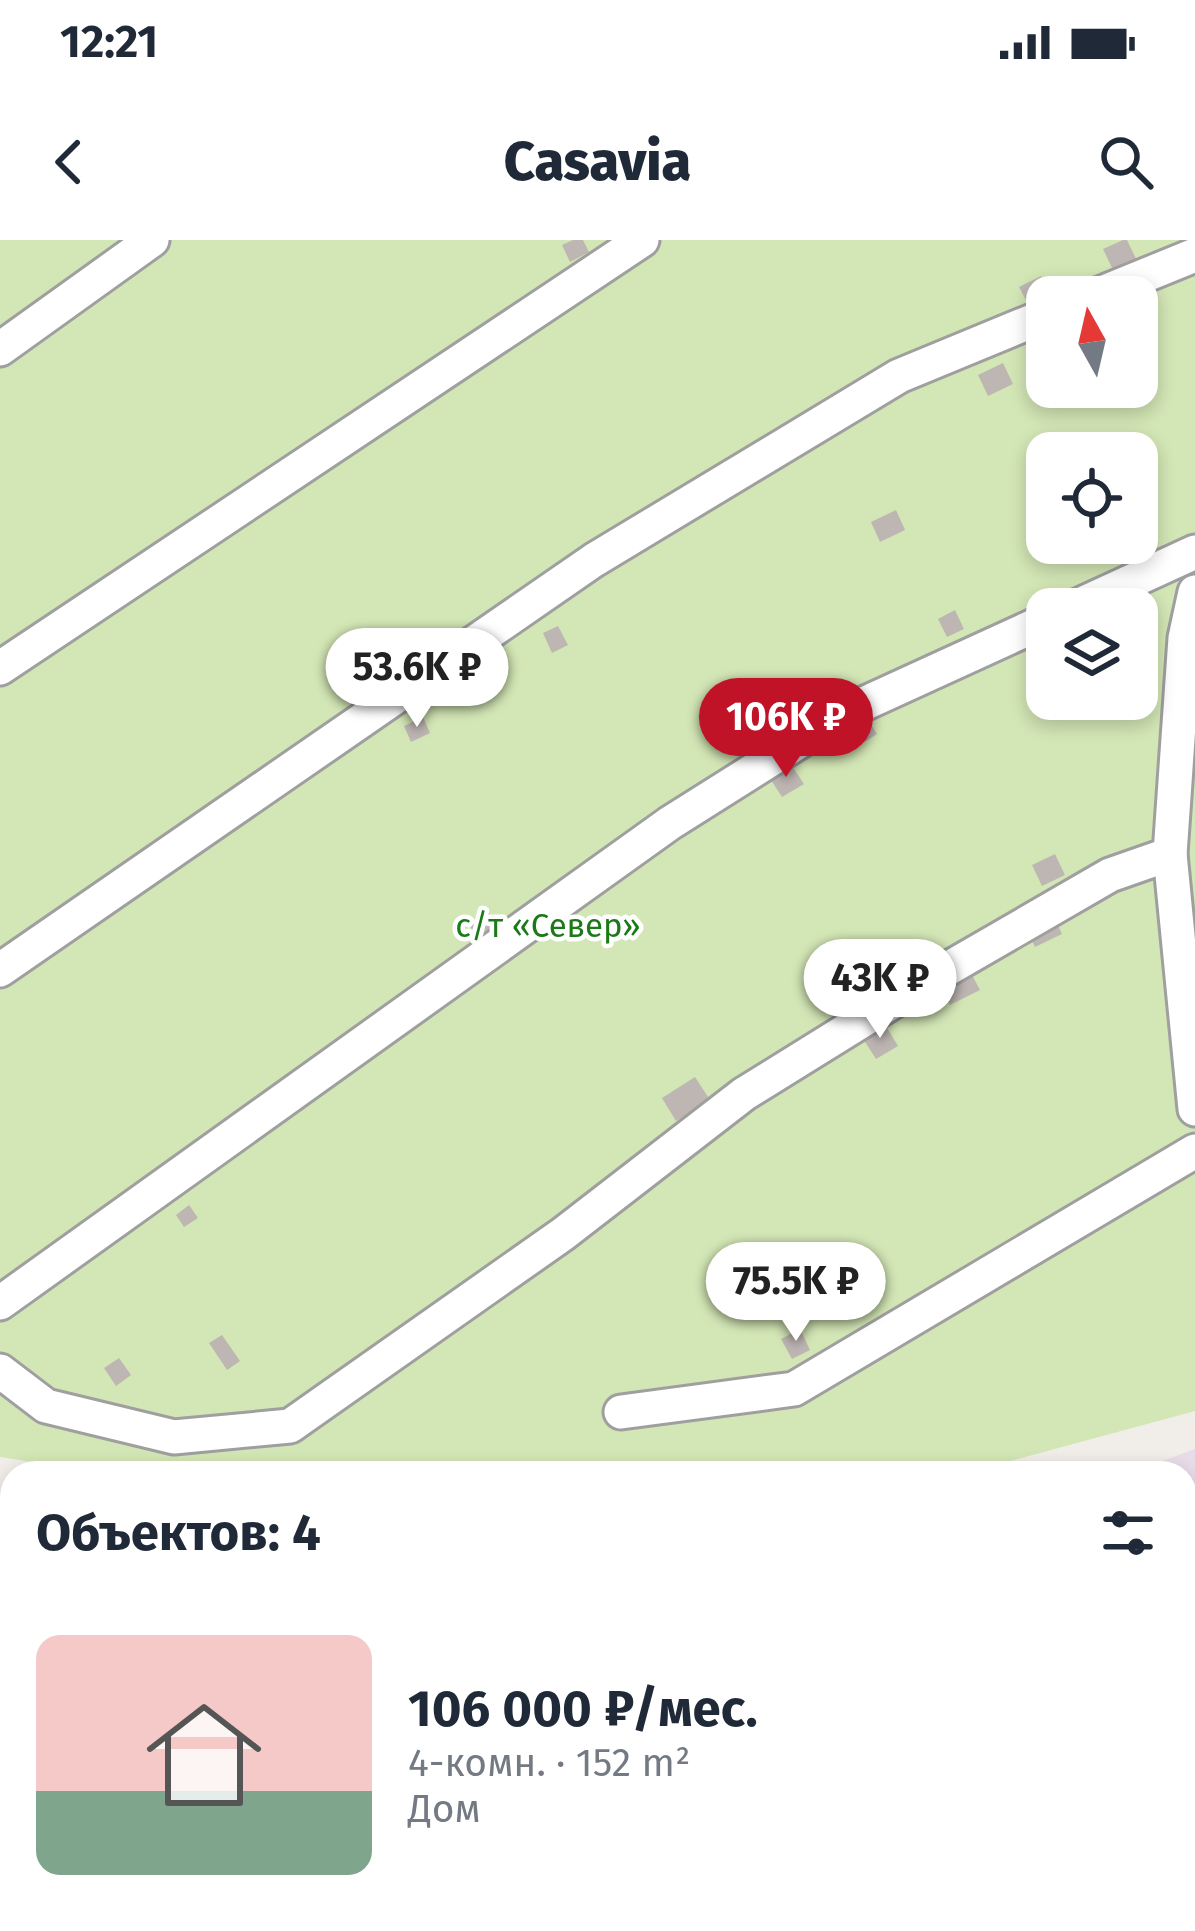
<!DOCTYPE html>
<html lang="ru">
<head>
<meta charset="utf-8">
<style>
	:root { --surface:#fff; --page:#f6f6f7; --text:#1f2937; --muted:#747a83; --line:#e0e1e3; --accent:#c01328 }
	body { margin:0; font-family:"Fira Sans",sans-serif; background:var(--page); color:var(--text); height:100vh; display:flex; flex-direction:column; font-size:45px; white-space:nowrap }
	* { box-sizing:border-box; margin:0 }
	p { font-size:39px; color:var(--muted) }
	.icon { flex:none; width:66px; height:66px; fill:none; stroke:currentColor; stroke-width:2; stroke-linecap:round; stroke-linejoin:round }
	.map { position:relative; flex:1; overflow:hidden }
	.drawer { position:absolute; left:0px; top:1221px; width:1197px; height:471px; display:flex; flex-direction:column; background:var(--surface); border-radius:36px 36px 0 0; box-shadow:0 6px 18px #0003 }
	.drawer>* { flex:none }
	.needle { width:78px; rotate:352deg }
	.buttons { position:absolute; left:1026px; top:36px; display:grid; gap:24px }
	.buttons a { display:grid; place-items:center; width:132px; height:132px; border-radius:24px; background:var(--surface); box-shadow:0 6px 18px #0003; font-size:60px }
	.price { position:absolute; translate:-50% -102px; padding:0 27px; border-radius:42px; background:#fff; color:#222; font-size:39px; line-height:78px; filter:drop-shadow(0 3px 6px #0008) }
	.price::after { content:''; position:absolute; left:50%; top:72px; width:36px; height:27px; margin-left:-18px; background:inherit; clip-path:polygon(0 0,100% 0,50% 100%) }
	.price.active { background:var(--accent); color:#fff }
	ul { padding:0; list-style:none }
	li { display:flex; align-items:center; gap:36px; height:300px; padding:0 36px }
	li+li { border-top:3px solid var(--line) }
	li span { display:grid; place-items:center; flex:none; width:336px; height:240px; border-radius:24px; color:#555 }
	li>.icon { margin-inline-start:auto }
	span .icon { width:144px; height:144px; fill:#fffc; stroke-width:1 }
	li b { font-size:51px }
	h2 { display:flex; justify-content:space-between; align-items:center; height:144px; padding:0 36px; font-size:51px }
	.status { display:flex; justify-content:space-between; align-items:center; height:84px; padding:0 60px; background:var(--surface); direction:ltr }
	.status svg { height:33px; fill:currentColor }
	header { display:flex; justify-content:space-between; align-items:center; height:156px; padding:0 36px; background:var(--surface); font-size:54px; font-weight:800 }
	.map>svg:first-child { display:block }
</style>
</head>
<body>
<div class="status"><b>12:21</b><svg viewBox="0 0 49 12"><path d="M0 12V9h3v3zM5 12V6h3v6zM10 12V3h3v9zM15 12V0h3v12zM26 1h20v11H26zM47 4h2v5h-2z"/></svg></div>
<header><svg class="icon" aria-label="back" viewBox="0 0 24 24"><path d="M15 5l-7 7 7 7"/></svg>Casavia<svg class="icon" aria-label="search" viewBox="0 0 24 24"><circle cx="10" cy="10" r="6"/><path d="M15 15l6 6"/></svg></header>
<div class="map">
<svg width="1195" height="1691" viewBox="0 0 1195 1691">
	<rect width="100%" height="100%" fill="#f1eeea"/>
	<path fill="#e9dce9" d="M 1195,1209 L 1195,1691 L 0,1691 L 0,1297 L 12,1297 L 12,1680 L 1185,1680 L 1185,1233 L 1129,1233 Z"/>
	<path fill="#d3e6b5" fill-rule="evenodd" d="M 0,0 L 1195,0 L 1195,1171 L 966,1233 L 100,1233 L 0,1217 ZM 1047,57 L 1137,57 L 1137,147 L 1047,147 ZM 1047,213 L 1137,213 L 1137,303 L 1047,303 ZM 1047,369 L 1137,369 L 1137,459 L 1047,459 Z"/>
	<g fill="#beb6b2">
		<path d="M 573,0 L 583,0 L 589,12 L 570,22 L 562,5 Z"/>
		<path d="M 1123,0 L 1127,0 L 1138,23 L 1115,34 L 1103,9 Z"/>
		<path d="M 1041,36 L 1052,57 L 1030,68 L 1019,47 Z"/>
		<path d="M 1003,123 L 1013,144 L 988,156 L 978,135 Z"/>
		<path d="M 896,270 L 905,290 L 880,302 L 871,282 Z"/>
		<path d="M 1085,303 L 1111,303 L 1115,311 L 1094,322 Z"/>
		<path d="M 955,370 L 964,389 L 947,397 L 938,379 Z"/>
		<path d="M 558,386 L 568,405 L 552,413 L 543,393 Z"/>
		<path d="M 866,476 L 877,494 L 863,503 L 852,485 Z"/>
		<path d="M 423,477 L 430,493 L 411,502 L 404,486 Z"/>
		<path d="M 790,523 L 804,544 L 782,557 L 769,537 Z"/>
		<path d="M 1055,614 L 1065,635 L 1042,646 L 1032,625 Z"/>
		<path d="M 489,673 L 502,692 L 482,705 L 470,686 Z"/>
		<path d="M 1054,677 L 1062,694 L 1035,707 L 1027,691 Z"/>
		<path d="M 972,735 L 980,750 L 950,765 L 942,749 Z"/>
		<path d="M 884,783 L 898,806 L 876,819 L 862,797 Z"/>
		<path d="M 695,837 L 710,860 L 676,881 L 662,858 Z"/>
		<path d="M 189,965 L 198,978 L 184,987 L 176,975 Z"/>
		<path d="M 800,1089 L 810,1110 L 792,1119 L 781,1099 Z"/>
		<path d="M 222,1095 L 240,1121 L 227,1130 L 209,1103 Z"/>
		<path d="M 119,1118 L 131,1135 L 116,1146 L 104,1128 Z"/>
	</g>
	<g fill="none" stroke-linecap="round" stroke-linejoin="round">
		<defs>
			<g id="minor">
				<path d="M 1092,57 L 1195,15"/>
				<path d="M 0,109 L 152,0"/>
				<path d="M 1195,352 L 1185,398 L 1170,614 L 1195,869"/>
				<path d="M 1071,369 L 1195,312"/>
				<path d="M 0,428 L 642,0"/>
				<path d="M 0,730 L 594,320 L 899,136 L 1047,75"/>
				<path d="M 0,1063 L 670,583 L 846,472 L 1047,380"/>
				<path d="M 0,1131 L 46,1166 L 174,1197 L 290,1186 L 563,994 L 744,854 L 918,746 L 1110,635 L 1170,614"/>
				<path d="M 621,1172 L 794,1149 L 1195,911"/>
			</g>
		</defs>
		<use href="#minor" stroke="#9f9f9f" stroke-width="39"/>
		<use href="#minor" stroke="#fff" stroke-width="33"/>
	</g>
	<g text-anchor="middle" stroke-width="9" stroke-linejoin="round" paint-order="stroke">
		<g font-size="33" fill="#1b7917" stroke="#fff">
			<text x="548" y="697">с/т «Север»</text>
		</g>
	</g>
</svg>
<div class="buttons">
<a><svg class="needle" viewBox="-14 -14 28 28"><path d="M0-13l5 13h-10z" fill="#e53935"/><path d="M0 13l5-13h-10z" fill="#747a83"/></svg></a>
<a><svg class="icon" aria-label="locate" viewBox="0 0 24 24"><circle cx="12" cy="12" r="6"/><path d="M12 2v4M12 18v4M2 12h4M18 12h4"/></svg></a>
<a><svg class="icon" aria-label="layers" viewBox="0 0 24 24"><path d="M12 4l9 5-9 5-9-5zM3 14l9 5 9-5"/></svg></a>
</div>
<b class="price" style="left:417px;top:490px">53.6K ₽</b>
<b class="price active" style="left:786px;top:540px">106K ₽</b>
<b class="price" style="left:880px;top:801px">43K ₽</b>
<b class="price" style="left:796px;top:1104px">75.5K ₽</b>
<section class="drawer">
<h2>Объектов: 4<svg class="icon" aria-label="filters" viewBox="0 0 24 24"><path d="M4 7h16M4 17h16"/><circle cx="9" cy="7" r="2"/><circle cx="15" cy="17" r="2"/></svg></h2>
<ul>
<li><span style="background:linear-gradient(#f6c9c9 65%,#7fa58c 0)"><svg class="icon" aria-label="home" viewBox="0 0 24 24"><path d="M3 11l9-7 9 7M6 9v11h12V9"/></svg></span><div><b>106 000 ₽/мес.</b><p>4-комн. · 152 m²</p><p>Дом</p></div></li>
</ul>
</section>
</div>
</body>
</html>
